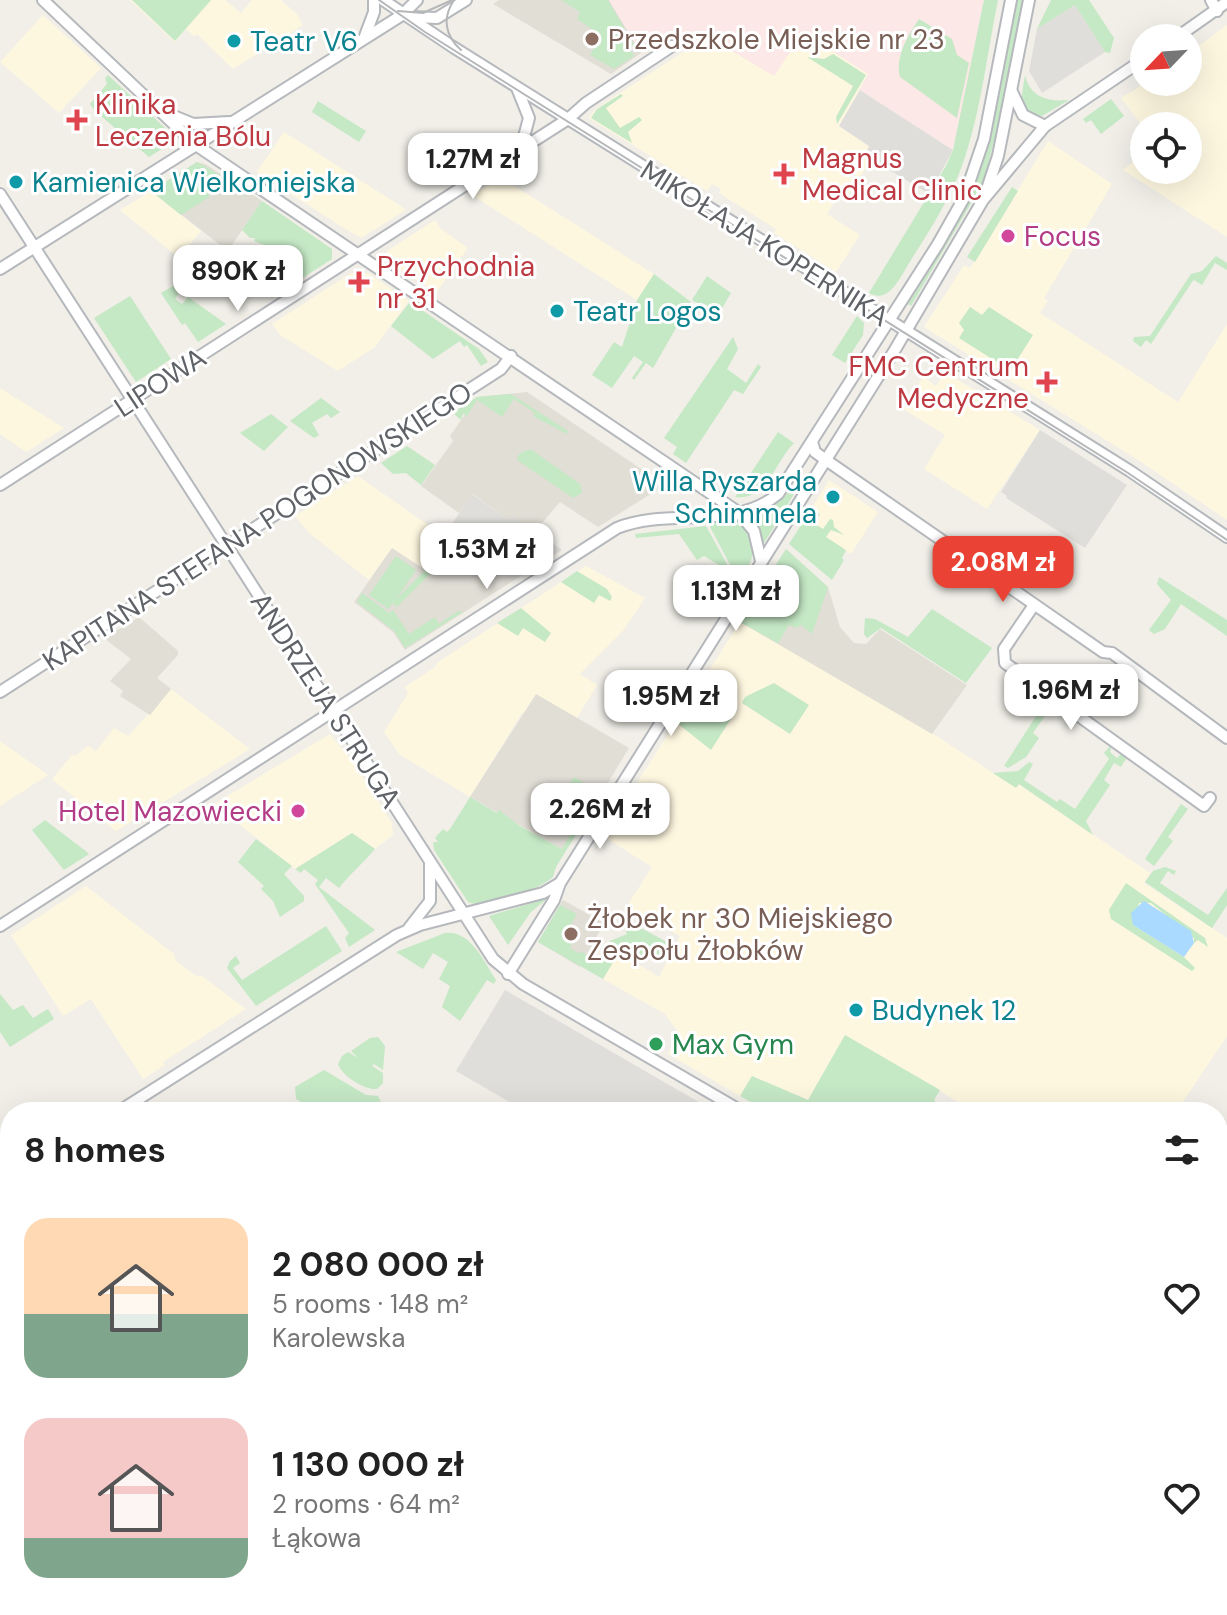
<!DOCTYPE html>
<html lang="en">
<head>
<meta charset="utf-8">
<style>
	:root { --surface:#fff; --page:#f2f2f2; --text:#222; --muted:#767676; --accent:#ea4335 }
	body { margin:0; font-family:"DM Sans",sans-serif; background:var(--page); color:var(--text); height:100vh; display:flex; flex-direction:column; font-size:30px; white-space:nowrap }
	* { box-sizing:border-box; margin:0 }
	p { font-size:26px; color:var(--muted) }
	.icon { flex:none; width:44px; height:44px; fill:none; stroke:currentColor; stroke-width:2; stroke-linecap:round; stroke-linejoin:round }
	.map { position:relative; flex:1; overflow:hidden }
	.drawer { position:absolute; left:0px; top:1102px; width:1228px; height:514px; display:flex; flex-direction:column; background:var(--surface); border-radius:32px 32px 0 0; box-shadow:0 8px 32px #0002 }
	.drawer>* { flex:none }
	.needle { width:52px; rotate:245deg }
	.tools { position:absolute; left:1130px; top:24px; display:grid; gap:16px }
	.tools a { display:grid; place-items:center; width:72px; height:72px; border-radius:50%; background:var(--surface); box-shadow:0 8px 32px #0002; font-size:40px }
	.price { position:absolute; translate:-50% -68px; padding:0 18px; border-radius:16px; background:#fff; color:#222; font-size:26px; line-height:52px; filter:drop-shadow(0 2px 4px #0008) }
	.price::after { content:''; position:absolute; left:50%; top:48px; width:24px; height:18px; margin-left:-12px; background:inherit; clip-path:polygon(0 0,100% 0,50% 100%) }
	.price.on { background:var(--accent); color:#fff }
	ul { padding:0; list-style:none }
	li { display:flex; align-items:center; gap:24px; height:200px; padding:0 24px }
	li span { display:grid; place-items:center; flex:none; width:224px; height:160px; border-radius:24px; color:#555 }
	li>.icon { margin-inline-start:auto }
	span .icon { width:96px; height:96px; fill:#fffc; stroke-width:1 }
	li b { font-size:34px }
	h2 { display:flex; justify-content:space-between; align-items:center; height:96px; padding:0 24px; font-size:34px }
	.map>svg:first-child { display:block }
</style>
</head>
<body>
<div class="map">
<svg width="1227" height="1615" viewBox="0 0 1227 1615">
	<rect width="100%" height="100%" fill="#f1efe8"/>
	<g fill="#fef7e0">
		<path d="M 130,0 L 197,0 L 205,7 L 211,0 L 225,0 L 241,13 L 252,0 L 281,0 L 297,14 L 303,25 L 233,69 L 197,34 L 194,36 L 186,29 L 175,42 Z"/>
		<path d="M 43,15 L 101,68 L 59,113 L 0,62 Z"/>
		<path d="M 1227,25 L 1227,237 L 1123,170 L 1144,153 L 1144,170 L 1188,170 L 1188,126 L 1144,128 L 1121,98 L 1147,82 L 1188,82 L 1188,54 Z"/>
		<path d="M 803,32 L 868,74 L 839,126 L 869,146 L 874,154 L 850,194 L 842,190 L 827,214 L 860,235 L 836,272 L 774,233 L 776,229 L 719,193 L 721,189 L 712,184 L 707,191 L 589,118 L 597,108 L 708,36 L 774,76 Z"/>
		<path d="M 284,132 L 393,201 L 406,210 L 361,238 L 342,227 L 257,172 Z"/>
		<path d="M 1048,141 L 1112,184 L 1044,298 L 1048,301 L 1040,313 L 1178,402 L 1227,324 L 1227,520 L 1138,460 L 924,327 L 964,265 L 970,268 Z"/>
		<path d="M 500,177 L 654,274 L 637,300 L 472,195 Z"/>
		<path d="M 151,191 L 201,231 L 179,258 L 120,210 Z"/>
		<path d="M 435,220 L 441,229 L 468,248 L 436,293 L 389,262 L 387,251 Z"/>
		<path d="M 351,273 L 368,273 L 409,301 L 375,347 L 338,371 L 280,335 L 272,324 Z"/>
		<path d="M 945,372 L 1040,430 L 987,509 L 924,469 L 945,435 L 903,409 L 923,377 L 936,386 Z"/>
		<path d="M 0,388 L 64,428 L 26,452 L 0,434 Z"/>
		<path d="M 358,476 L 448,539 L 424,570 L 392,548 L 369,580 L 309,533 L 295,516 Z"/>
		<path d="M 829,480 L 878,512 L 851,554 L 803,523 Z"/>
		<path d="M 586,566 L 645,598 L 623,631 L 580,674 L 597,685 L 577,718 L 522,713 L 470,797 L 400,755 L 384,732 L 408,693 L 405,687 L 435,667 L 438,662 Z"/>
		<path d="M 740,622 L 904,715 L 1015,787 L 1018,784 L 1150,873 L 1144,883 L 1227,938 L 1227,1036 L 1176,1112 L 975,1112 L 845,1035 L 808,1100 L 752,1076 L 740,1096 L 668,1054 L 678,1032 L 665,1014 L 603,979 L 619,952 L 659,977 L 680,936 L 627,906 L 652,867 L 603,836 Z"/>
		<path d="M 171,689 L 250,749 L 116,831 L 52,779 L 72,755 L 75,756 L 88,746 L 96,751 L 114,728 L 128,736 Z"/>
		<path d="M 330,734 L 353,762 L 392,823 L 393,835 L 375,849 L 352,833 L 295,869 L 214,804 Z"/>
		<path d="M 0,741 L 48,775 L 0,806 Z"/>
		<path d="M 86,886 L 174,954 L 176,961 L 198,977 L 201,975 L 246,1009 L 163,1062 L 165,1065 L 143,1079 L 91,999 L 63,1016 L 11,935 Z"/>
	</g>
	<g fill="#e0deda">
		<path d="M 1075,5 L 1105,52 L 1042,93 L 1029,71 L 1037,29 Z"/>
		<path d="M 860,90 L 953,150 L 929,194 L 880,164 L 867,150 L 869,146 L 839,126 Z"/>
		<path d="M 1040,430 L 1127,485 L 1085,548 L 1006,498 L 1007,496 L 1001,492 Z"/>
		<path d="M 472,494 L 507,519 L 511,514 L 562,550 L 511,582 L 444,536 Z"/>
		<path d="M 505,990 L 716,1112 L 527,1112 L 456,1071 Z"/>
		<path d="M 686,1606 L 933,1606 L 949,1615 L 701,1615 Z"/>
	</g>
	<g fill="#e1ded6">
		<path d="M 499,0 L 609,0 L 641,53 L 611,74 L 493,4 Z"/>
		<path d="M 197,162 L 205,164 L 262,201 L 228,251 L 151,191 Z"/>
		<path d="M 527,392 L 665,485 L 598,527 L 560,502 L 535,531 L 512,515 L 507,519 L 473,494 L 459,513 L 421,486 L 453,441 L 450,436 L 477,397 Z"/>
		<path d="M 448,539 L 511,582 L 405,650 L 393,632 L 354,602 L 392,548 L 424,569 Z"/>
		<path d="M 786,549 L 828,587 L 840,627 L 854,643 L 866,644 L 880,629 L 967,685 L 932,734 L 740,622 Z"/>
		<path d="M 139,617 L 178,651 L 178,655 L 157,678 L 171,689 L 150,715 L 120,696 L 123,691 L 110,681 L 131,659 L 104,638 Z"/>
		<path d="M 536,694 L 629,748 L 606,786 L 603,783 L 562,849 L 470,797 Z"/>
		<path d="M 563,900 L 604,923 L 580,967 L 538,942 Z"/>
		<path d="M 10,1317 L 10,1606 L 432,1606 L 426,1615 L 0,1615 L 0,1323 Z"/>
	</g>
	<path fill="#fce8e6" d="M 609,0 L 984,0 L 953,150 L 860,90 L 868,74 L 803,32 L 774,76 L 708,37 L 685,52 L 672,33 L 641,53 Z"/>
	<g fill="#c5e8c5">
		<path d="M 132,0 L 211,0 L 175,41 Z"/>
		<path d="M 561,0 L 608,0 L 634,45 L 630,48 L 634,56 L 614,69 L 590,55 L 601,35 L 577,19 L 580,12 Z"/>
		<path d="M 984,0 L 998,0 C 987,54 981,111 963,163 C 951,197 930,230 911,260 C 901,275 890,305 869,293 L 946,166 L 953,150 Z"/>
		<path d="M 1017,0 L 1023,0 L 996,134 L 983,183 L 911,306 L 908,304 C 930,268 957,231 972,192 C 997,131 1004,64 1017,0 Z"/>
		<path d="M 1051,0 L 1089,0 L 1114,38 L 1110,53 L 1105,52 L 1075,5 L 1037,29 Z"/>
		<path d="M 919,19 L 952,39 L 957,55 L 969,63 L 957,118 L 900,77 C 895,56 908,36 919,19 Z"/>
		<path d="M 833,54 L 866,75 L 837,124 L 836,117 L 853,86 L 807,57 L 824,59 Z"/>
		<path d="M 108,75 L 176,138 L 175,141 L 149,157 L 95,111 L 90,104 L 107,84 L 105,78 Z"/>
		<path d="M 1025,75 C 1030,98 1049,102 1069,100 L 1042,116 L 1027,113 L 1021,101 Z"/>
		<path d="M 621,94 L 623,96 L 606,108 L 620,128 L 639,117 L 642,120 L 628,132 L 632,143 L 591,118 L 597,109 Z"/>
		<path d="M 1111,99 L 1124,116 L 1101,134 L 1091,120 L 1086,123 L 1083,119 Z"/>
		<path d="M 318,101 L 366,131 L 359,142 L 312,112 Z"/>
		<path d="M 197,162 L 248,191 L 245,196 L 228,186 L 222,190 L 217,188 L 210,191 L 209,197 L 181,215 L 151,191 Z"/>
		<path d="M 1012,187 L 1018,191 L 975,262 L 967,257 Z"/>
		<path d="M 262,201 L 332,249 L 332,259 L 270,299 L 286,285 L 261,267 L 260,261 L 267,246 L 254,241 L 255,238 L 250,238 L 242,230 Z"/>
		<path d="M 1216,256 L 1227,263 L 1227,270 L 1215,263 L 1202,285 L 1194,280 L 1192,282 L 1151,344 L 1146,340 L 1141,347 L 1133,341 L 1134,337 L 1150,336 L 1191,274 L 1202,271 Z"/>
		<path d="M 654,274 L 691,302 L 653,368 L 646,363 L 634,380 L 632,378 L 643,362 L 634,356 L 612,388 L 592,375 L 614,342 L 622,347 L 637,300 Z"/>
		<path d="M 707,276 L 731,293 L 718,315 L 692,300 Z"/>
		<path d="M 173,286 L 180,291 L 175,299 L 182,304 L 188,297 L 226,324 L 198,342 L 185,323 L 182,325 L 161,293 Z"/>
		<path d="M 130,296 L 171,359 L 136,382 L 94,318 Z"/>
		<path d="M 410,302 L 479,349 L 488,362 L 481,366 L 467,345 L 464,347 L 460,341 L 433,359 L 391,326 Z"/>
		<path d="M 970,307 L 982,315 L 989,307 L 1033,335 L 1007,376 L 1000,372 L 1003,366 L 959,338 L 964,330 L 959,323 Z"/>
		<path d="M 857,316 L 864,323 L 863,335 L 845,363 L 832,355 Z"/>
		<path d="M 733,337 L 738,349 L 727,369 L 746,383 L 758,364 L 761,367 L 743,394 L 734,390 L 686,463 L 673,454 L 677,447 L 664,438 Z"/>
		<path d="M 511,394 L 568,431 L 567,434 L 533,416 L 535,413 L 514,399 L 502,417 L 477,400 L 467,416 L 463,414 L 461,420 L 455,415 L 455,411 L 477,397 Z"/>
		<path d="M 321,398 L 340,412 L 331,418 L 327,414 L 312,423 L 319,435 L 314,438 L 290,421 Z"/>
		<path d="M 271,414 L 288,427 L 264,451 L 240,433 Z"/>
		<path d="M 778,432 L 794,443 C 775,461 768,501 735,497 Z"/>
		<path d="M 407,446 L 435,465 L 421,485 L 406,473 L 393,474 L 381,463 Z"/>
		<path d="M 527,450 L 532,450 L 580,484 L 582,493 L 573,498 L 517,460 L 519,454 Z"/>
		<path d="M 794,487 L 797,489 L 764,543 L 751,517 L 772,508 Z"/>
		<path d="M 812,508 L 820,514 L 815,524 L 823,529 L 830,519 L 833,520 L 834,527 L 844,535 L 831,530 L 826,537 L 846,550 L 842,558 L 844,560 L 832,580 L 789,544 Z"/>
		<path d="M 731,521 C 761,535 757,553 742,578 L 735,574 L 710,527 L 710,522 Z"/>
		<path d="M 706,526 L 734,577 L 732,582 L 725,577 L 727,570 L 704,556 L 697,560 L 679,534 L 636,538 L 635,534 Z"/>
		<path d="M 451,545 L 455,549 L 397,607 L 393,603 L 388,609 L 369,595 L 396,556 L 416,570 L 397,598 Z"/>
		<path d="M 786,549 L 828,587 L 812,634 L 801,625 L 796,628 L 789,625 L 778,643 L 740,622 Z"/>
		<path d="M 577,571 L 607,589 L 612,597 L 610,601 L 599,595 L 594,603 L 561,582 Z"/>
		<path d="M 1159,577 L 1227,620 L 1227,636 L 1181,604 L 1165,629 L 1154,634 L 1149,630 L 1171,600 L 1157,584 Z"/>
		<path d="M 362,593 L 389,613 L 393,610 L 409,634 L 435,617 L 439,624 L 458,611 L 463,612 L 405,648 L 394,631 L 357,602 Z"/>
		<path d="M 521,608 L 551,633 L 545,642 L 523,628 L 518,636 L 497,623 Z"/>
		<path d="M 932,609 L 992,648 L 966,683 L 881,628 L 867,638 L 864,634 L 865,618 L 875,619 L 908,637 Z"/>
		<path d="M 1079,672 L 1083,675 L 1078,684 L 1087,690 L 1094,681 L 1103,687 L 1095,700 L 1099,708 L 1094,716 L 1052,686 Z"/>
		<path d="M 774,683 L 809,705 L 790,734 L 742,703 L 745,697 Z"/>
		<path d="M 700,688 L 736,711 L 711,750 L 677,723 Z"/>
		<path d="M 1037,701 L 1049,710 L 1033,733 L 1039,738 L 1026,757 L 1008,768 L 1004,766 L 1038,713 L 1032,708 Z"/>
		<path d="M 1112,744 L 1110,752 L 1117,758 L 1122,753 L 1126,759 L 1121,767 L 1114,763 L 1104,780 L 1110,785 L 1086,821 L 1093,835 L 1019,784 L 1016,788 L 993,773 L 1018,771 L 1029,762 L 1033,764 L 1024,780 L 1057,802 L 1060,799 L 1075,809 L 1109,759 L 1104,753 Z"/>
		<path d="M 574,777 L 596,790 L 576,824 L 602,783 L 606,786 L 556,867 L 553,877 C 538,890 487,911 468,902 L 434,850 L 433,842 L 438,842 L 435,838 L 443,829 L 447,832 L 450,829 L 470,797 L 497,813 L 499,810 L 520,826 L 562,849 L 571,833 L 548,819 Z"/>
		<path d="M 1181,804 L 1188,809 L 1168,837 L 1173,841 L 1154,866 L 1145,859 Z"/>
		<path d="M 45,820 L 87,852 L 89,854 L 64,870 L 32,830 Z"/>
		<path d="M 352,833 L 375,849 C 363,863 351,873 339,888 L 326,878 L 319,887 L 375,930 L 349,947 L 345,938 L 349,933 L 315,884 L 318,880 L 304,869 L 301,873 L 295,869 Z"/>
		<path d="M 256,839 L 292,866 L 284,874 L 304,896 L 304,901 L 280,917 L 273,901 L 261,889 L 264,886 L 238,862 Z"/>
		<path d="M 1165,867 L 1176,871 L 1174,875 L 1168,871 L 1160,883 L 1208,915 L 1227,888 L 1227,905 L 1212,928 L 1145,882 L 1153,871 Z"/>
		<path d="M 1126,883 L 1205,938 L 1208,947 L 1198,940 L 1194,943 L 1194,938 L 1151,903 L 1139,903 L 1133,925 L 1184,957 L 1195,968 L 1192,971 L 1111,919 L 1109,910 Z"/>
		<path d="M 548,898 L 531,912 L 508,945 L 489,916 Z"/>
		<path d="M 560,905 L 577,914 L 567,931 L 575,936 L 570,948 L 578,953 L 582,952 L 598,961 L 610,941 L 627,934 L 620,917 L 669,943 L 667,951 L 662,949 L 656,960 L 644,956 L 640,964 L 619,952 L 603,979 L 538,942 Z"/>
		<path d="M 326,926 L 342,951 L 256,1006 L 227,968 L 230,961 L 236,956 L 240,963 L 233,968 L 242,980 Z"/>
		<path d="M 445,933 C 471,930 484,962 496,980 L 494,984 L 487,980 L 460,1021 L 442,1007 L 450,986 L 439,979 L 448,962 L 433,953 L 423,969 L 396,952 Z"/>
		<path d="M 0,994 L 13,1010 L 23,1005 L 33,1018 L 48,1009 L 54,1019 L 10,1047 L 0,1032 Z"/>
		<path d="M 845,1035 L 940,1090 L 935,1098 L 934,1112 L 768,1112 L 740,1096 L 752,1076 L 808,1100 Z"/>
		<path d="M 378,1037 L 385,1046 L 383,1070 L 374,1064 L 372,1066 L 383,1073 L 383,1083 L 377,1089 C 364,1090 342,1076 338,1064 L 342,1056 L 348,1052 L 358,1058 L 351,1051 L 370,1038 Z"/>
		<path d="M 324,1070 L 366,1095 L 378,1096 L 381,1102 L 375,1112 L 316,1112 L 296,1099 L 295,1087 Z"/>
		<path d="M 7,1215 L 10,1217 L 10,1287 L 0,1293 L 0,1222 Z"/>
		<path d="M 10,1385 L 10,1469 L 0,1459 L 0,1393 Z"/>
		<path d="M 62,1606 L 138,1606 L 138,1615 L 65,1615 Z"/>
		<path d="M 408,1606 L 512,1606 L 507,1615 L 402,1615 Z"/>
	</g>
	<path fill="#aadaff" d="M 1144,901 L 1191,931 L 1194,943 L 1184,957 L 1133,925 L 1131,913 Z"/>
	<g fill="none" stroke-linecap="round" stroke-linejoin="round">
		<defs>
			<g id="minor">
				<path d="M 43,0 L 196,145 L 738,512 L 754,531 L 761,561"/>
				<path d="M 383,0 L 453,47 L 1130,471 L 1227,537"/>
				<path d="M 1211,0 L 1217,11"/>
				<path d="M 412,17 L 437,18 L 466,0"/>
				<path d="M 365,36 L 374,12 L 374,0"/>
				<path d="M 1176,38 L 1227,2"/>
				<path d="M 517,88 L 529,118 L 521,148"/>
				<path d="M 1012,92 L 1023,115 L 1045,126"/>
				<path d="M 171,115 L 193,124 L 229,122"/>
				<path d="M 0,194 L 493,959 L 523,984 L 743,1112"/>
				<path d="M 985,195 L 998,156 L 1029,0"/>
				<path d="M 0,269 L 402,15 L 417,0"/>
				<path d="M 812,442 L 815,452 L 826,460 L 1103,652 L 1112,653 L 1227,738"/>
				<path d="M 0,485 L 568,119 L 586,103 L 672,46"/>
				<path d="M 1034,605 L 1004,649 L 1005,663 L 1204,806 L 1210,798"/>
				<path d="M 0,692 L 501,369 L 511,356"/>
				<path d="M 0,926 L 617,528 C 668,507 734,531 778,494 L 938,244 L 964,198 L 984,139 L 1011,0"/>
				<path d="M 409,928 L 430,901 L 430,863"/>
				<path d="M 508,974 L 554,900 L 560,883 L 893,353 L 983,200 L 1045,126 L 1144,59"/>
				<path d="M 118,1112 L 397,935 L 420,925 L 543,893 L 560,883"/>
				<path d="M 0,1169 L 10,1185"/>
				<path d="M 1218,1388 L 1227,1393"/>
				<path d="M 657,1606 L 671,1615"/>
			</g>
			<g id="major">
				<path d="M 1218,1485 L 1227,1471"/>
				<path d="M 1218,1545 L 1227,1531"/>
				<path d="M 1124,1615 L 1131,1606"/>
				<path d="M 1171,1615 L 1177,1606"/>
			</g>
		</defs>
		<use href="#minor" stroke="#b5b8bc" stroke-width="14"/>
		<use href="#major" stroke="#f2c960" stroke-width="16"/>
		<use href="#minor" stroke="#fff" stroke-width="10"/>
		<use href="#major" stroke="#fff2af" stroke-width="12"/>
		<g stroke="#b6b7b8" stroke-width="2">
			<path d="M 379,0 L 425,32 L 1128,473 L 1227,540"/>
			<path d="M 454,0 C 442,18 445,36 461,50"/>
			<path d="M 398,11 L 423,13 L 452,0"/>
			<path d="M 1218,1512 L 1227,1498"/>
			<path d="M 1154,1615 L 1161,1606"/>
		</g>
	</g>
	<g fill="#8d6e63" stroke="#fff" stroke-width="3">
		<circle cx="592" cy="39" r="8"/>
		<circle cx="571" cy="934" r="8"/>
	</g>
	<g fill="#0f9aa8" stroke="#fff" stroke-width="3">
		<circle cx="234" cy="41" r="8"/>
		<circle cx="16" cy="182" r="8"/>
		<circle cx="557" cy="311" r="8"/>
		<circle cx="833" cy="497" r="8"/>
		<circle cx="856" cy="1010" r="8"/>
	</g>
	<g fill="#e0444e" stroke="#fff" stroke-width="3">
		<path d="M73 108h8v8h8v8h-8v8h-8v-8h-8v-8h8z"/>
		<path d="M780 162h8v8h8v8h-8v8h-8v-8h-8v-8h8z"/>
		<path d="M355 270h8v8h8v8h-8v8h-8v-8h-8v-8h8z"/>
		<path d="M1043 370h8v8h8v8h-8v8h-8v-8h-8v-8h8z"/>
	</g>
	<g fill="#d1479c" stroke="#fff" stroke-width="3">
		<circle cx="1008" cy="236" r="8"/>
		<circle cx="298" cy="811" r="8"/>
	</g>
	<circle fill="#2e9e5b" stroke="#fff" stroke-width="3" cx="656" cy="1044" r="8"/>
	<g text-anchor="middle" stroke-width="6" stroke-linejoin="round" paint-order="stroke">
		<g font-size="28" fill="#785e54" stroke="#fff" text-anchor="start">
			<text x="608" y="49">Przedszkole Miejskie nr 23</text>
			<text x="587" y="928">Żłobek nr 30 Miejskiego<tspan x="587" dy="32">Zespołu Żłobków</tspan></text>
		</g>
		<g font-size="28" fill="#0d838f" stroke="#fff" text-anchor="start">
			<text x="250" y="51">Teatr V6</text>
			<text x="32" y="192">Kamienica Wielkomiejska</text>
			<text x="573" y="321">Teatr Logos</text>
			<text x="817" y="491" text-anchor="end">Willa Ryszarda<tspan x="817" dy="32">Schimmela</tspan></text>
			<text x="872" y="1020">Budynek 12</text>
		</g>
		<g font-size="28" fill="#be3a42" stroke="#fff" text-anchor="start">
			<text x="95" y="114">Klinika<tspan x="95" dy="32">Leczenia Bólu</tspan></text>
			<text x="802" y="168">Magnus<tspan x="802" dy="32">Medical Clinic</tspan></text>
			<text x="377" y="276">Przychodnia<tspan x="377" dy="32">nr 31</tspan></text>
			<text x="1029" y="376" text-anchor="end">FMC Centrum<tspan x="1029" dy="32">Medyczne</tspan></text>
		</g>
		<g font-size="28" fill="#b23c85" stroke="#fff" text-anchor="start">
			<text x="1024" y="246">Focus</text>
			<text x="282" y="821" text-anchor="end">Hotel Mazowiecki</text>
		</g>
		<g font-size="28" fill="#5f6368" stroke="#fff">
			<text transform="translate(765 243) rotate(32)" y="10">MIKOŁAJA KOPERNIKA</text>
			<text transform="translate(160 382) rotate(-33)" y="10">LIPOWA</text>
			<text transform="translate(257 526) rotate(-33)" y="10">KAPITANA STEFANA POGONOWSKIEGO</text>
			<text transform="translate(326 700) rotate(57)" y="10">ANDRZEJA STRUGA</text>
		</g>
		<g font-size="28" fill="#27864d" stroke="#fff" text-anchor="start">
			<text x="672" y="1054">Max Gym</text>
		</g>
	</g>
</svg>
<div class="tools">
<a><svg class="needle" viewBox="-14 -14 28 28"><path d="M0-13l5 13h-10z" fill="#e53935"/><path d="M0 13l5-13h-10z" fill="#767676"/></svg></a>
<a><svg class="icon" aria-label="locate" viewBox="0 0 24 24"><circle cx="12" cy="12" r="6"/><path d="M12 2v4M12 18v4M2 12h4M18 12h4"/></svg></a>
</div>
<b class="price" style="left:473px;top:201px">1.27M zł</b>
<b class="price" style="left:238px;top:313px">890K zł</b>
<b class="price" style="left:487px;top:591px">1.53M zł</b>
<b class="price on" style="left:1003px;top:604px">2.08M zł</b>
<b class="price" style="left:736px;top:633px">1.13M zł</b>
<b class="price" style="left:1071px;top:732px">1.96M zł</b>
<b class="price" style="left:671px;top:738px">1.95M zł</b>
<b class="price" style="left:600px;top:851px">2.26M zł</b>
<section class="drawer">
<h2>8 homes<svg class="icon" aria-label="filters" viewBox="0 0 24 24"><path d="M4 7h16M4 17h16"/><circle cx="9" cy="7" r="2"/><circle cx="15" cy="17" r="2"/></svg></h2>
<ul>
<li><span style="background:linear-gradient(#ffd9b3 60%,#7fa58c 0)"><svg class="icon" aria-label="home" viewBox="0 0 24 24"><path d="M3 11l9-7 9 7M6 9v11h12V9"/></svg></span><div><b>2 080 000 zł</b><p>5 rooms · 148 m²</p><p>Karolewska</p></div><svg class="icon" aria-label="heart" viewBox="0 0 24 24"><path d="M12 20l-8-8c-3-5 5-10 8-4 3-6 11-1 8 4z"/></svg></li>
<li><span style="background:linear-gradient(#f6c9c9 75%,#7fa58c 0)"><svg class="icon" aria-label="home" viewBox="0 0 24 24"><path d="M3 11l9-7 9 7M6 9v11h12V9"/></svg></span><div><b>1 130 000 zł</b><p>2 rooms · 64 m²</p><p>Łąkowa</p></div><svg class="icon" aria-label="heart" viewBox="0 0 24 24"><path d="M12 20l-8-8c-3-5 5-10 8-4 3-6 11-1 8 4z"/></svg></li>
</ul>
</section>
</div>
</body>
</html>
